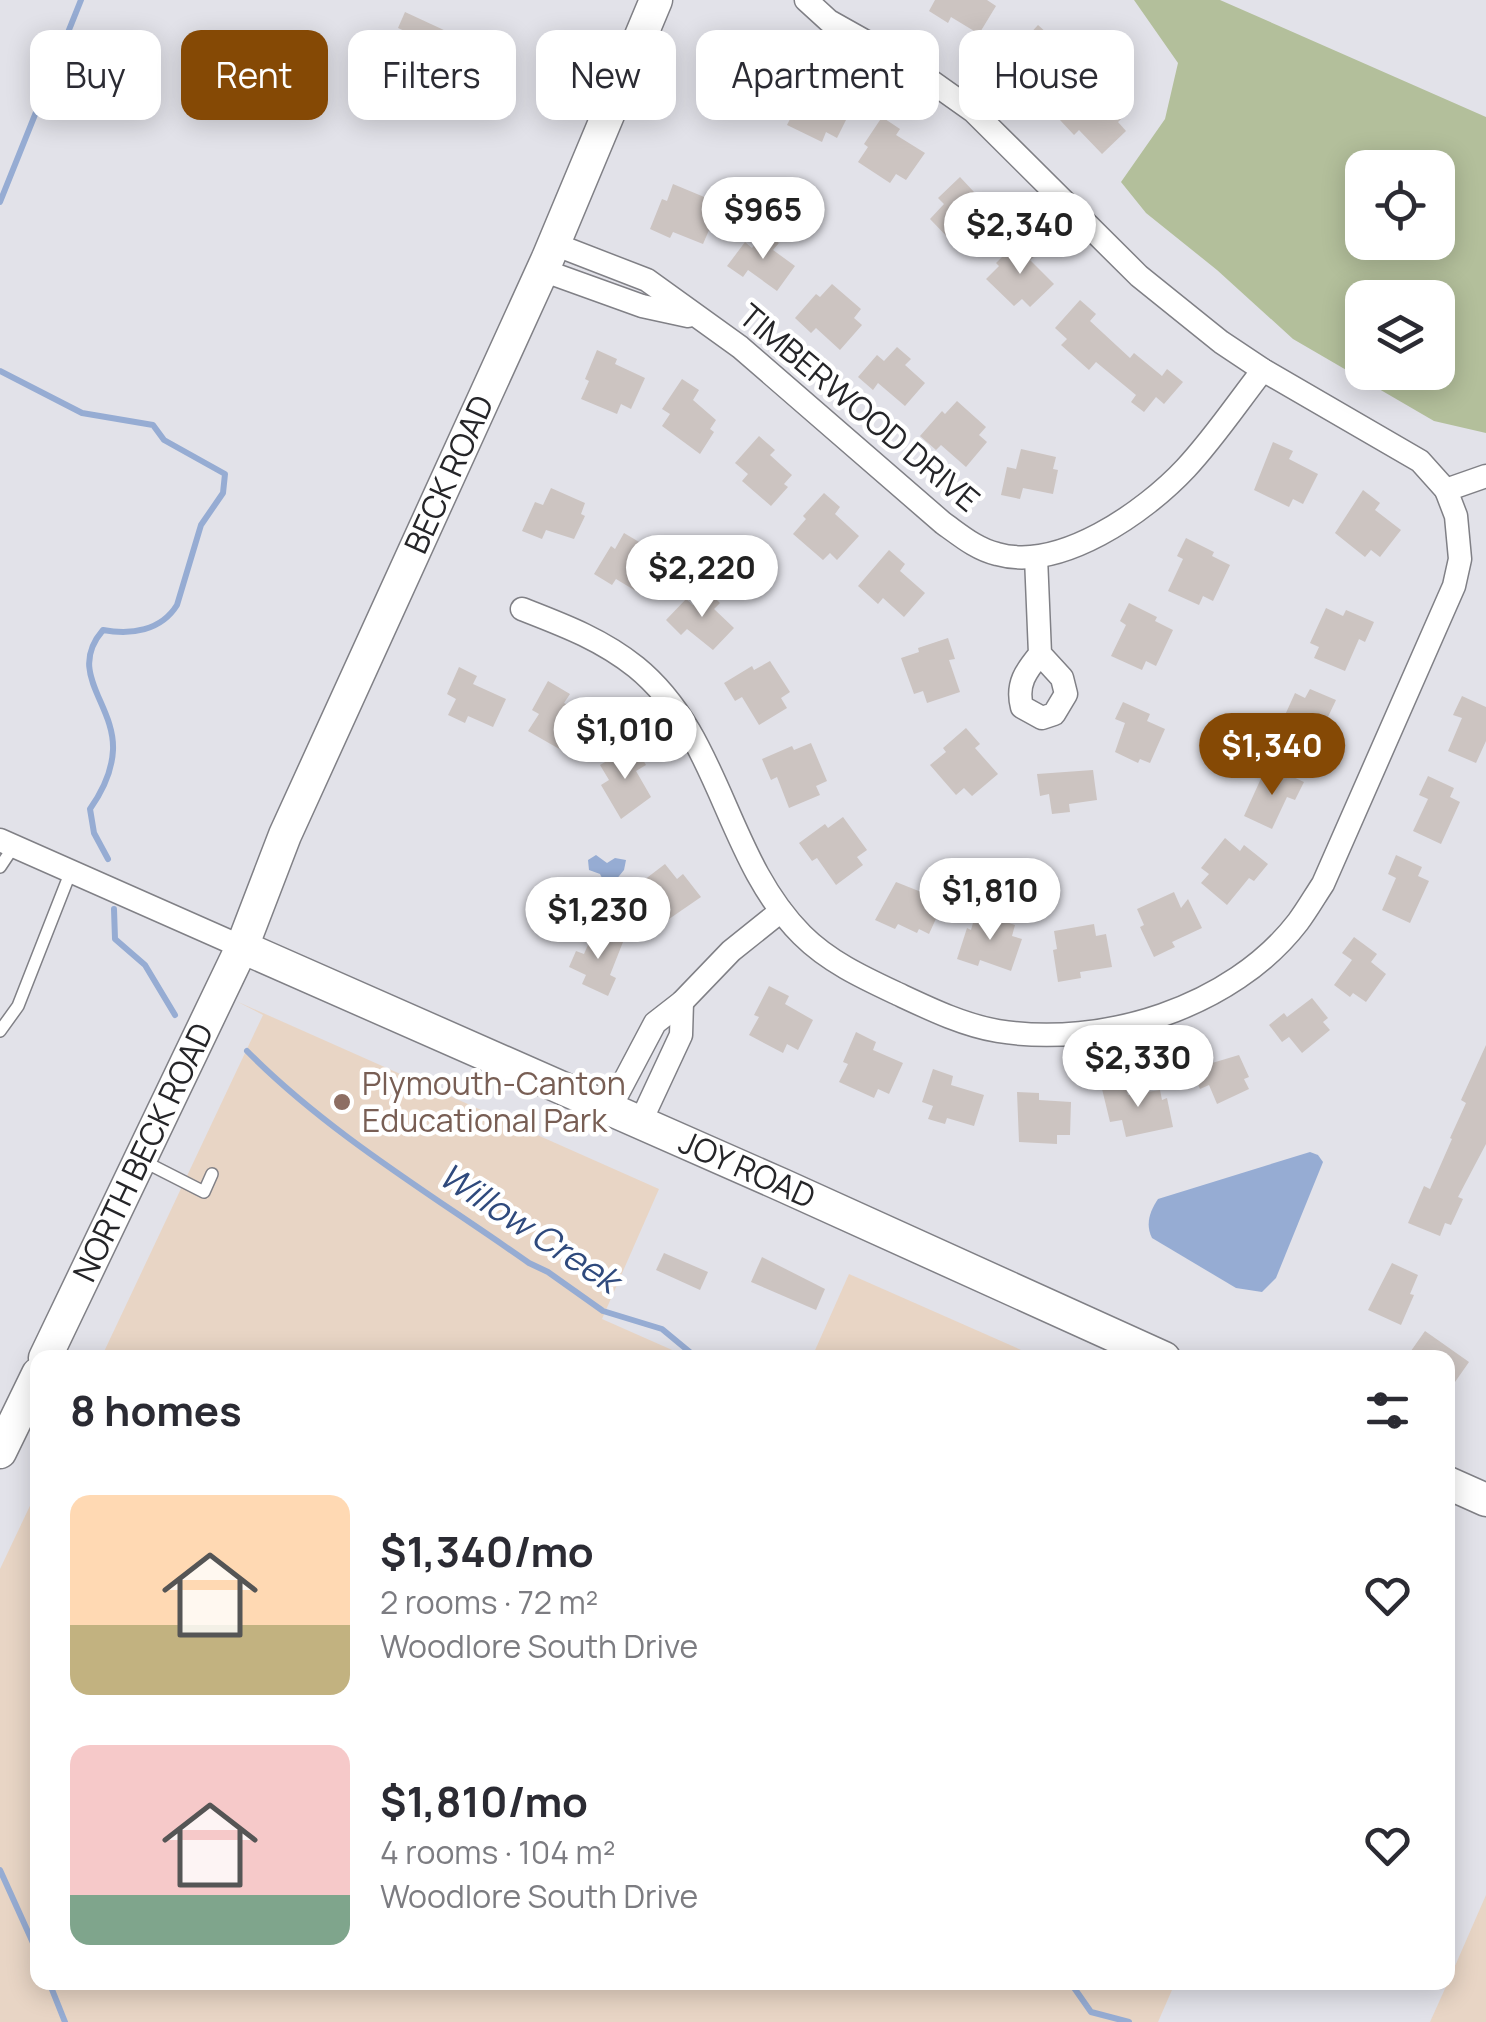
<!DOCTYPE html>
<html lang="en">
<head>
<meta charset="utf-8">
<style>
	:root { --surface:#fff; --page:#f7f7f7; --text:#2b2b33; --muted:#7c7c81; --accent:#854905 }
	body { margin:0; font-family:Manrope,sans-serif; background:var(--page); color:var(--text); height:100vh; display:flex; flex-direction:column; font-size:38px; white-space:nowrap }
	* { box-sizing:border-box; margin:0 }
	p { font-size:32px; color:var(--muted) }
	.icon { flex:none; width:55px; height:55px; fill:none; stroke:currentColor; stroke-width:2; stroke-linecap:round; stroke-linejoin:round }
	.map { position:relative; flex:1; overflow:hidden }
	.sheet { position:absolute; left:30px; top:1350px; width:1425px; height:640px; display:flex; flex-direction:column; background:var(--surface); border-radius:20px; box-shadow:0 5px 25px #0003 }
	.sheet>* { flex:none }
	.guide { position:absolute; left:30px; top:30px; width:1428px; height:90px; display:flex; gap:20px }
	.tools { position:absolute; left:1345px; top:150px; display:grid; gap:20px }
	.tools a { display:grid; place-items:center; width:110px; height:110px; border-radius:20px; background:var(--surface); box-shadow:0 5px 25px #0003; font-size:50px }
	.price { position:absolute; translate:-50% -85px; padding:0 22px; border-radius:35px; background:#fff; color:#222; font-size:32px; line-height:65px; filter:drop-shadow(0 2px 5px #0008) }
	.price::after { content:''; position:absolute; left:50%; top:60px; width:30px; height:22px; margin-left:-15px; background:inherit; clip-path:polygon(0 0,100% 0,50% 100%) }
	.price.on { background:var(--accent); color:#fff }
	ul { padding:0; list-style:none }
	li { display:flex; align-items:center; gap:30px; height:250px; padding:0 40px }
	li span { display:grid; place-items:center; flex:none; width:280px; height:200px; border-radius:20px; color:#555 }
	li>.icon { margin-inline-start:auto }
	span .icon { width:120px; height:120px; fill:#fffc; stroke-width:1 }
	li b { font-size:42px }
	h2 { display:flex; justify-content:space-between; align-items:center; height:120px; padding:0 40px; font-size:42px }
	.tag { padding:0 35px; border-radius:20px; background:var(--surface); box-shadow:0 5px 25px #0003; font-size:35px; line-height:90px }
	.tag.on { background:var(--accent); color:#fff }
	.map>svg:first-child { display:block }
</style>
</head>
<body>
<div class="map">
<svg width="1486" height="2022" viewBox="0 0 1486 2022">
	<rect width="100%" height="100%" fill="#e2e2e9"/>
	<g fill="#e8d5c5">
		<path d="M 236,1001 L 659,1189 L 602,1319 L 688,1357 L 101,1358 L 263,1015 Z"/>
		<path d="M 849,1274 L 1037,1357 L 812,1357 Z"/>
		<path d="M 37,1491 L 38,1982 L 1175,1983 L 1158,2022 L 0,2022 L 0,1569 Z"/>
		<path d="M 1486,1895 L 1486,2022 L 1430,2022 L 1448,1982 Z"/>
	</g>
	<path fill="#b3bf9b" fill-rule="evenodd" d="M 1134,0 L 1220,0 L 1486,117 L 1486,433 L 1434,421 L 1293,339 L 1217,270 L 1146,213 L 1121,182 L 1165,119 L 1178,63 ZM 1362,168 L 1438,168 L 1438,242 L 1362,242 ZM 1362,298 L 1438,298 L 1438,372 L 1362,372 Z"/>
	<g fill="#96acd3">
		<path d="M 596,855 L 607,863 L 615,858 L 626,860 L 624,870 L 615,881 L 604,882 L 600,874 L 589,870 L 588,860 Z"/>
		<path d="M 1310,1152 L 1318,1155 L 1323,1162 L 1276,1278 L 1262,1292 L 1236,1288 L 1152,1238 C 1145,1224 1150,1211 1158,1199 Z"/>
	</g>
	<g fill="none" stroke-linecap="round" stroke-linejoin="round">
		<g stroke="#96acd3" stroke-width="6">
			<path d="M 0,202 L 81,0"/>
			<path d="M 0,371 L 82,413 L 153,425 L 164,440 L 225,474 L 223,493 L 201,525 L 177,605 C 161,631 131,635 103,630 C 66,673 115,703 113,750 C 112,771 102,792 90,809 L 94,833 L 108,859"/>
			<path d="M 114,909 L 115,939 L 145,965 L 175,1015"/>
			<path d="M 247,1051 C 329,1134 434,1196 529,1263 L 548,1272 L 603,1311 L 662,1329 L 697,1358"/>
			<path d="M 0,1870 L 38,1954"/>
			<path d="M 49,1982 L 65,2022"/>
			<path d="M 1070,1982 L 1091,2012 L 1129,2022"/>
		</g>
	</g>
	<g fill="#ccc4c1">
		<path d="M 935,0 L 987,0 L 996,6 L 979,34 L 951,17 L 948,23 L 929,11 Z"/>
		<path d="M 405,12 L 446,31 L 430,65 L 446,73 L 436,95 L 412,84 L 417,72 L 396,62 L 409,33 L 398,28 Z"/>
		<path d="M 1038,25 L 1067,51 L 1060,59 L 1069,67 L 1046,91 L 1022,69 L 1017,74 L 1001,59 L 1023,35 L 1026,38 Z"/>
		<path d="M 725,43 L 745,52 L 742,59 L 773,72 L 759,102 L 748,97 L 744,108 L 708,91 L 716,75 L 712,73 Z"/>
		<path d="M 806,77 L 825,87 L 822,93 L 852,108 L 837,138 L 826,132 L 822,142 L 787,125 L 795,109 L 791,107 Z"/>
		<path d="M 1098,87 L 1125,115 L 1118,122 L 1126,131 L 1102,154 L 1079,130 L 1074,135 L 1059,119 L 1082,96 L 1085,100 Z"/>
		<path d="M 882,117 L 900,129 L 896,135 L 925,153 L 906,180 L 896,174 L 890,183 L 858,162 L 868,147 L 864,144 Z"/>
		<path d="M 960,177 L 974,192 L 966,199 L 985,222 L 967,239 L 964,236 L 955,245 L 930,219 L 944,204 L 938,198 Z"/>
		<path d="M 673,184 L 709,199 L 705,209 L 716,214 L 703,244 L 673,232 L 670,238 L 650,229 L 662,199 L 667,201 Z"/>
		<path d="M 764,232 L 779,243 L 773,250 L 795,266 L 777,291 L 748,270 L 743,277 L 727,266 L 745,242 L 752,248 Z"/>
		<path d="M 1019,240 L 1035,256 L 1030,260 L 1054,284 L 1030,307 L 1022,299 L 1014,306 L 986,279 L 999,266 L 996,263 Z"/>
		<path d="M 832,284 L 861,309 L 854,318 L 862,325 L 840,350 L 816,328 L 811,333 L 795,318 L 816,294 L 820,297 Z"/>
		<path d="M 1080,300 L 1096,314 L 1090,321 L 1130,358 L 1134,353 L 1162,376 L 1167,369 L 1183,382 L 1164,404 L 1156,397 L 1144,412 L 1131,402 L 1136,395 L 1096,362 L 1089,370 L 1061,345 L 1067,339 L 1055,328 Z"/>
		<path d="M 897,347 L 911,359 L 905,365 L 925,383 L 905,406 L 878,383 L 873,390 L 858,377 L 877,355 L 884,361 Z"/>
		<path d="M 597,350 L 617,359 L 615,364 L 645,378 L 631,409 L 621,404 L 617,414 L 581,399 L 589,381 L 585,379 Z"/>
		<path d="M 682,379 L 699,390 L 693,400 L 716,420 L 710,429 L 714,432 L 700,454 L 662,426 L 670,414 L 662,409 Z"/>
		<path d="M 957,401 L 986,427 L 979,435 L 987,442 L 966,467 L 941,445 L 936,450 L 920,436 L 942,411 L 945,414 Z"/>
		<path d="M 759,436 L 775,450 L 770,455 L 792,475 L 784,484 L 788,487 L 771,506 L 742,481 L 748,474 L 735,463 Z"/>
		<path d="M 1273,442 L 1293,451 L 1289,459 L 1318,474 L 1303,504 L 1293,499 L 1289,507 L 1254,490 Z"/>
		<path d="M 1021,449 L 1056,457 L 1053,469 L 1058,470 L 1053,494 L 1023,488 L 1020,499 L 1001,495 L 1007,467 L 1016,469 Z"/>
		<path d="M 551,488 L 585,503 L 581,514 L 585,516 L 574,539 L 546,530 L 542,539 L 522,531 L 535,502 L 543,505 Z"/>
		<path d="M 1363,490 L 1380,503 L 1375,510 L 1401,530 L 1380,557 L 1371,550 L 1365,557 L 1335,533 Z"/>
		<path d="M 824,493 L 840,507 L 835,514 L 859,536 L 837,560 L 830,553 L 823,560 L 793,534 L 806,519 L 803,516 Z"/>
		<path d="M 624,533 L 656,552 L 651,561 L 661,567 L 644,596 L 616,579 L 612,585 L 594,574 L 611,546 L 615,549 Z"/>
		<path d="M 1186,538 L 1214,552 L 1212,556 L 1230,565 L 1213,601 L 1203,596 L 1199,605 L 1168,591 L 1183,559 L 1177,556 Z"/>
		<path d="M 889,550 L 905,564 L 900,571 L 925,593 L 904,617 L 883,598 L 878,604 L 858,586 Z"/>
		<path d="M 707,590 L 720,603 L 714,609 L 734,628 L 713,650 L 687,629 L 681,635 L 666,620 L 686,599 L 693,605 Z"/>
		<path d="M 1129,603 L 1157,617 L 1155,621 L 1173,630 L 1156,666 L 1146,661 L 1142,670 L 1111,656 L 1126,625 L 1120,621 Z"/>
		<path d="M 1326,608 L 1343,616 L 1346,610 L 1374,622 L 1365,642 L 1359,639 L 1345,671 L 1314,658 L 1319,647 L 1310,643 Z"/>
		<path d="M 948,638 L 955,659 L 949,660 L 960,692 L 927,703 L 923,691 L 914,694 L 901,658 L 919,652 L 918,648 Z"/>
		<path d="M 770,661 L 790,692 L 781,698 L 787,708 L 759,725 L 742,697 L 735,701 L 724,683 L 752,666 L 754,670 Z"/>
		<path d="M 459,667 L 477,676 L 473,684 L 506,699 L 493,727 L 468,716 L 465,723 L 448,715 L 456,699 L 447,694 Z"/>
		<path d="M 548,681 L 570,694 L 564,703 L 593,719 L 576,748 L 565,742 L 561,750 L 528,731 L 539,714 L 532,710 Z"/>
		<path d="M 1310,689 L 1336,700 L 1327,719 L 1319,715 L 1304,748 L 1276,735 L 1295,693 L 1305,698 Z"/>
		<path d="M 1462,696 L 1486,707 L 1486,741 L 1476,763 L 1448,751 L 1462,718 L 1453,715 Z"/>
		<path d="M 1123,702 L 1150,714 L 1147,721 L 1165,729 L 1150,763 L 1140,759 L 1138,763 L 1115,752 L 1125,723 L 1115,719 Z"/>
		<path d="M 966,728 L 980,744 L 975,748 L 998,774 L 972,796 L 964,788 L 956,795 L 930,765 L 946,752 L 943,748 Z"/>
		<path d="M 811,743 L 827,781 L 816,786 L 820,795 L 789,808 L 777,777 L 771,780 L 762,759 L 792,746 L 794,750 Z"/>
		<path d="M 634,745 L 646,765 L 636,771 L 651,797 L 621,819 L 601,785 L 609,780 L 600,765 Z"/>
		<path d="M 1093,770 L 1097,800 L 1069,804 L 1070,812 L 1052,814 L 1049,794 L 1040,796 L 1037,774 Z"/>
		<path d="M 1278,770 L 1304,782 L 1295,800 L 1287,797 L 1272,829 L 1244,816 L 1263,774 L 1273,779 Z"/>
		<path d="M 1428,776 L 1454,788 L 1450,797 L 1460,802 L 1441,844 L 1413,831 L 1428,799 L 1419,795 Z"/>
		<path d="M 843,817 L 867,850 L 857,857 L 863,865 L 836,885 L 817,858 L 812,861 L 799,843 L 825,824 L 828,828 Z"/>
		<path d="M 1225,838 L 1240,851 L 1244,845 L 1268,864 L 1254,881 L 1249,878 L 1227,905 L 1201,883 L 1209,874 L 1201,868 Z"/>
		<path d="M 1396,855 L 1422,867 L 1418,876 L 1429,881 L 1410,923 L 1382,910 L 1396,878 L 1388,874 Z"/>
		<path d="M 665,864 L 677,879 L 683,874 L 701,897 L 653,930 L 631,902 L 641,895 L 635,887 Z"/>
		<path d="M 896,882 L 944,901 L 929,934 L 919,929 L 917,933 L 898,924 L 895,929 L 875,920 Z"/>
		<path d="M 1174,892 L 1181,908 L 1188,899 L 1202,928 L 1172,942 L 1175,947 L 1154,957 L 1140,927 L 1144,925 L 1137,909 Z"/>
		<path d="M 976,912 L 1015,925 L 1012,936 L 1022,939 L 1011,971 L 980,960 L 978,966 L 957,959 L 967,928 L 971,930 Z"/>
		<path d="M 1094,924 L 1096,936 L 1106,934 L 1112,967 L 1080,972 L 1081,978 L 1058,982 L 1053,950 L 1057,949 L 1054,931 Z"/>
		<path d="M 595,929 L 623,942 L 610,975 L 616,978 L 608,996 L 582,984 L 586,975 L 569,967 L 576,951 L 584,954 Z"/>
		<path d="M 1354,937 L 1377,954 L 1371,962 L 1386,974 L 1366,1002 L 1353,993 L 1350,997 L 1334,985 L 1352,960 L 1342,953 Z"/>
		<path d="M 769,986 L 789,996 L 785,1004 L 813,1020 L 798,1050 L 787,1044 L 783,1053 L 749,1035 L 759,1017 L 754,1015 Z"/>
		<path d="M 1312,998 L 1328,1018 L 1323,1022 L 1330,1030 L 1302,1053 L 1289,1037 L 1282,1042 L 1269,1025 L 1284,1013 L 1287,1017 Z"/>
		<path d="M 856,1032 L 876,1042 L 873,1050 L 903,1063 L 889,1094 L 878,1089 L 874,1098 L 839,1082 L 848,1064 L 843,1062 Z"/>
		<path d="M 1486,1045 L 1486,1144 L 1458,1197 L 1463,1199 L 1451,1225 L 1445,1223 L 1440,1236 L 1408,1223 L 1424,1186 L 1430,1189 L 1452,1139 L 1450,1138 L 1466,1103 L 1461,1100 Z"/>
		<path d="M 1208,1053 L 1212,1063 L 1239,1055 L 1249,1077 L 1244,1079 L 1249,1089 L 1217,1104 L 1209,1085 L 1200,1089 L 1188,1062 Z"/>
		<path d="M 933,1069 L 953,1076 L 951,1085 L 984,1095 L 974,1126 L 947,1118 L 945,1124 L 928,1119 L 933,1106 L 922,1102 Z"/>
		<path d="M 1125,1084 L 1128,1095 L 1160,1090 L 1162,1100 L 1167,1098 L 1173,1127 L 1126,1137 L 1122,1120 L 1110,1122 L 1102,1089 Z"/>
		<path d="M 1017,1092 L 1039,1093 L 1039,1100 L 1071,1102 L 1070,1135 L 1057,1135 L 1057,1144 L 1019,1142 Z"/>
		<path d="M 664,1253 L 708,1272 L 700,1290 L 656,1270 Z"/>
		<path d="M 762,1257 L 825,1289 L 816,1310 L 751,1282 Z"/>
		<path d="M 1392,1263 L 1418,1275 L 1410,1294 L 1414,1295 L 1401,1325 L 1368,1310 Z"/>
		<path d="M 1425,1331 L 1469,1362 L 1448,1392 L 1448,1358 L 1406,1358 Z"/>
	</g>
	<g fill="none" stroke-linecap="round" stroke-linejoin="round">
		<defs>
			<g id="lane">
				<path d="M 0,867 L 14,846"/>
				<path d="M 0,1031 L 18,1006 L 71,871"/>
				<path d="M 145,1162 L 204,1192 L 212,1174"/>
			</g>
			<g id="street">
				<path d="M 554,244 L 647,280 L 740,347 L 943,523 C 960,535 976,549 997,554 C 1060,572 1145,512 1186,468 C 1214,438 1238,402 1263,370"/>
				<path d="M 542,270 L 642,306 L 688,316"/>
				<path d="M 1446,490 L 1486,476"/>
				<path d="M 1036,557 L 1040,654 L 1062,678 L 1066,694 L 1054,714 L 1042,718 L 1022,707 C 1016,684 1026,671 1040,654"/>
				<path d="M 522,609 C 563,625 601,639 636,667 C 721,736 725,858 802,935 C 829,962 864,978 898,994 C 930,1009 963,1025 998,1031 C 1102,1048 1232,1008 1298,922 C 1307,910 1315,896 1323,884 L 1454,586 L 1460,559 L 1456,516 L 1446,490 L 1420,461 L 1263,370 L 1221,342 L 1139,276 L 973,111 L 911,67 L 829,21 L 806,0"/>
				<path d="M 0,840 L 242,947"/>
				<path d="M 609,1110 L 655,1023 L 682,1002 L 731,951 L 781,911"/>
				<path d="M 640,1123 L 681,1035 L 682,1002"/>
			</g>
			<g id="secondary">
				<path id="s1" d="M 242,947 L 782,1185 L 1164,1358"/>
				<path id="s2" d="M 45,1358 L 242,947 L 285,835 L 548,258 L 656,0"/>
				<path d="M 0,1452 L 38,1374"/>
				<path d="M 1448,1483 L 1486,1500"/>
			</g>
		</defs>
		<use href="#lane" stroke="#808086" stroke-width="14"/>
		<use href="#street" stroke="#808086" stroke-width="25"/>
		<use href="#secondary" stroke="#808086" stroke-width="35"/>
		<use href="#lane" stroke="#fff" stroke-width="11"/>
		<use href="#street" stroke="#fff" stroke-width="22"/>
		<use href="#secondary" stroke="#fff" stroke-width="32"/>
	</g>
	<circle fill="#8d6e63" stroke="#fff" stroke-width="4" cx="342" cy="1102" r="10"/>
	<g text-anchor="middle" stroke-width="9" stroke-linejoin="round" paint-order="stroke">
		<g font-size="32" fill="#252528" stroke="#fff">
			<text transform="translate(859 408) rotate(40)" y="11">TIMBERWOOD DRIVE</text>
			<text dy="11" stroke="none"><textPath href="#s2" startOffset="972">BECK ROAD</textPath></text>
			<text dy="11" stroke="none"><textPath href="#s2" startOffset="228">NORTH BECK ROAD</textPath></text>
			<text dy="11" stroke="none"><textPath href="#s1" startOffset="552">JOY ROAD</textPath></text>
		</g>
		<g font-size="32" fill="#785e54" stroke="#fff" text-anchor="start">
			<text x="362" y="1095">Plymouth-Canton<tspan x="362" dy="37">Educational Park</tspan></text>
		</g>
		<g font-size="35" font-style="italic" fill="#2f4a7d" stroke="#fff">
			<text transform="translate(529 1228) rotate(33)" y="12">Willow Creek</text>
		</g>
	</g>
</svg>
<div class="tools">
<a><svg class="icon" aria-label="locate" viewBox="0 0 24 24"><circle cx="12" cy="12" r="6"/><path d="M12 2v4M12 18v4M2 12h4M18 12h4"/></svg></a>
<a><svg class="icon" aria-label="layers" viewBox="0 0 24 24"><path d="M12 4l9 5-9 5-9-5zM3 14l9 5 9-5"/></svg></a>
</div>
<b class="price" style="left:763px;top:262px">$965</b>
<b class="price" style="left:1020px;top:277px">$2,340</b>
<b class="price" style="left:702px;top:620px">$2,220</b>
<b class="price" style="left:625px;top:782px">$1,010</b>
<b class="price on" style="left:1272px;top:798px">$1,340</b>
<b class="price" style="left:990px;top:943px">$1,810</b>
<b class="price" style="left:598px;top:962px">$1,230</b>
<b class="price" style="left:1138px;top:1110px">$2,330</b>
<div class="guide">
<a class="tag">Buy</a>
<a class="tag on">Rent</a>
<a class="tag">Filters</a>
<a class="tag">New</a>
<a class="tag">Apartment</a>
<a class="tag">House</a>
</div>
<section class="sheet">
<h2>8 homes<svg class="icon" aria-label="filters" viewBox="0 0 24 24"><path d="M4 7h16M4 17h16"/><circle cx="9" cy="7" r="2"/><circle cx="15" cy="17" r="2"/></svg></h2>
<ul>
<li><span style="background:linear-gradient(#ffd9b3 65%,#c2b280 0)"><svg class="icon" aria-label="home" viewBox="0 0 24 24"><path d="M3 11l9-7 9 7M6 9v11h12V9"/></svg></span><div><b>$1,340/mo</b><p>2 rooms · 72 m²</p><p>Woodlore South Drive</p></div><svg class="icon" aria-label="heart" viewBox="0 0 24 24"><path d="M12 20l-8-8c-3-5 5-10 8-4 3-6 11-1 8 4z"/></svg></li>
<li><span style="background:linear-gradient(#f6c9c9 75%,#7fa58c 0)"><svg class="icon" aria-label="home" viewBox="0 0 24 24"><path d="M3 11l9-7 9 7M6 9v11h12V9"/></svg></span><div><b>$1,810/mo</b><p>4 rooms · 104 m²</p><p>Woodlore South Drive</p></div><svg class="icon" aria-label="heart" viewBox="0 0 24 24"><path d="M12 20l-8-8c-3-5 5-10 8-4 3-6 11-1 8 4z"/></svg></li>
</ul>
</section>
</div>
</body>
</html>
